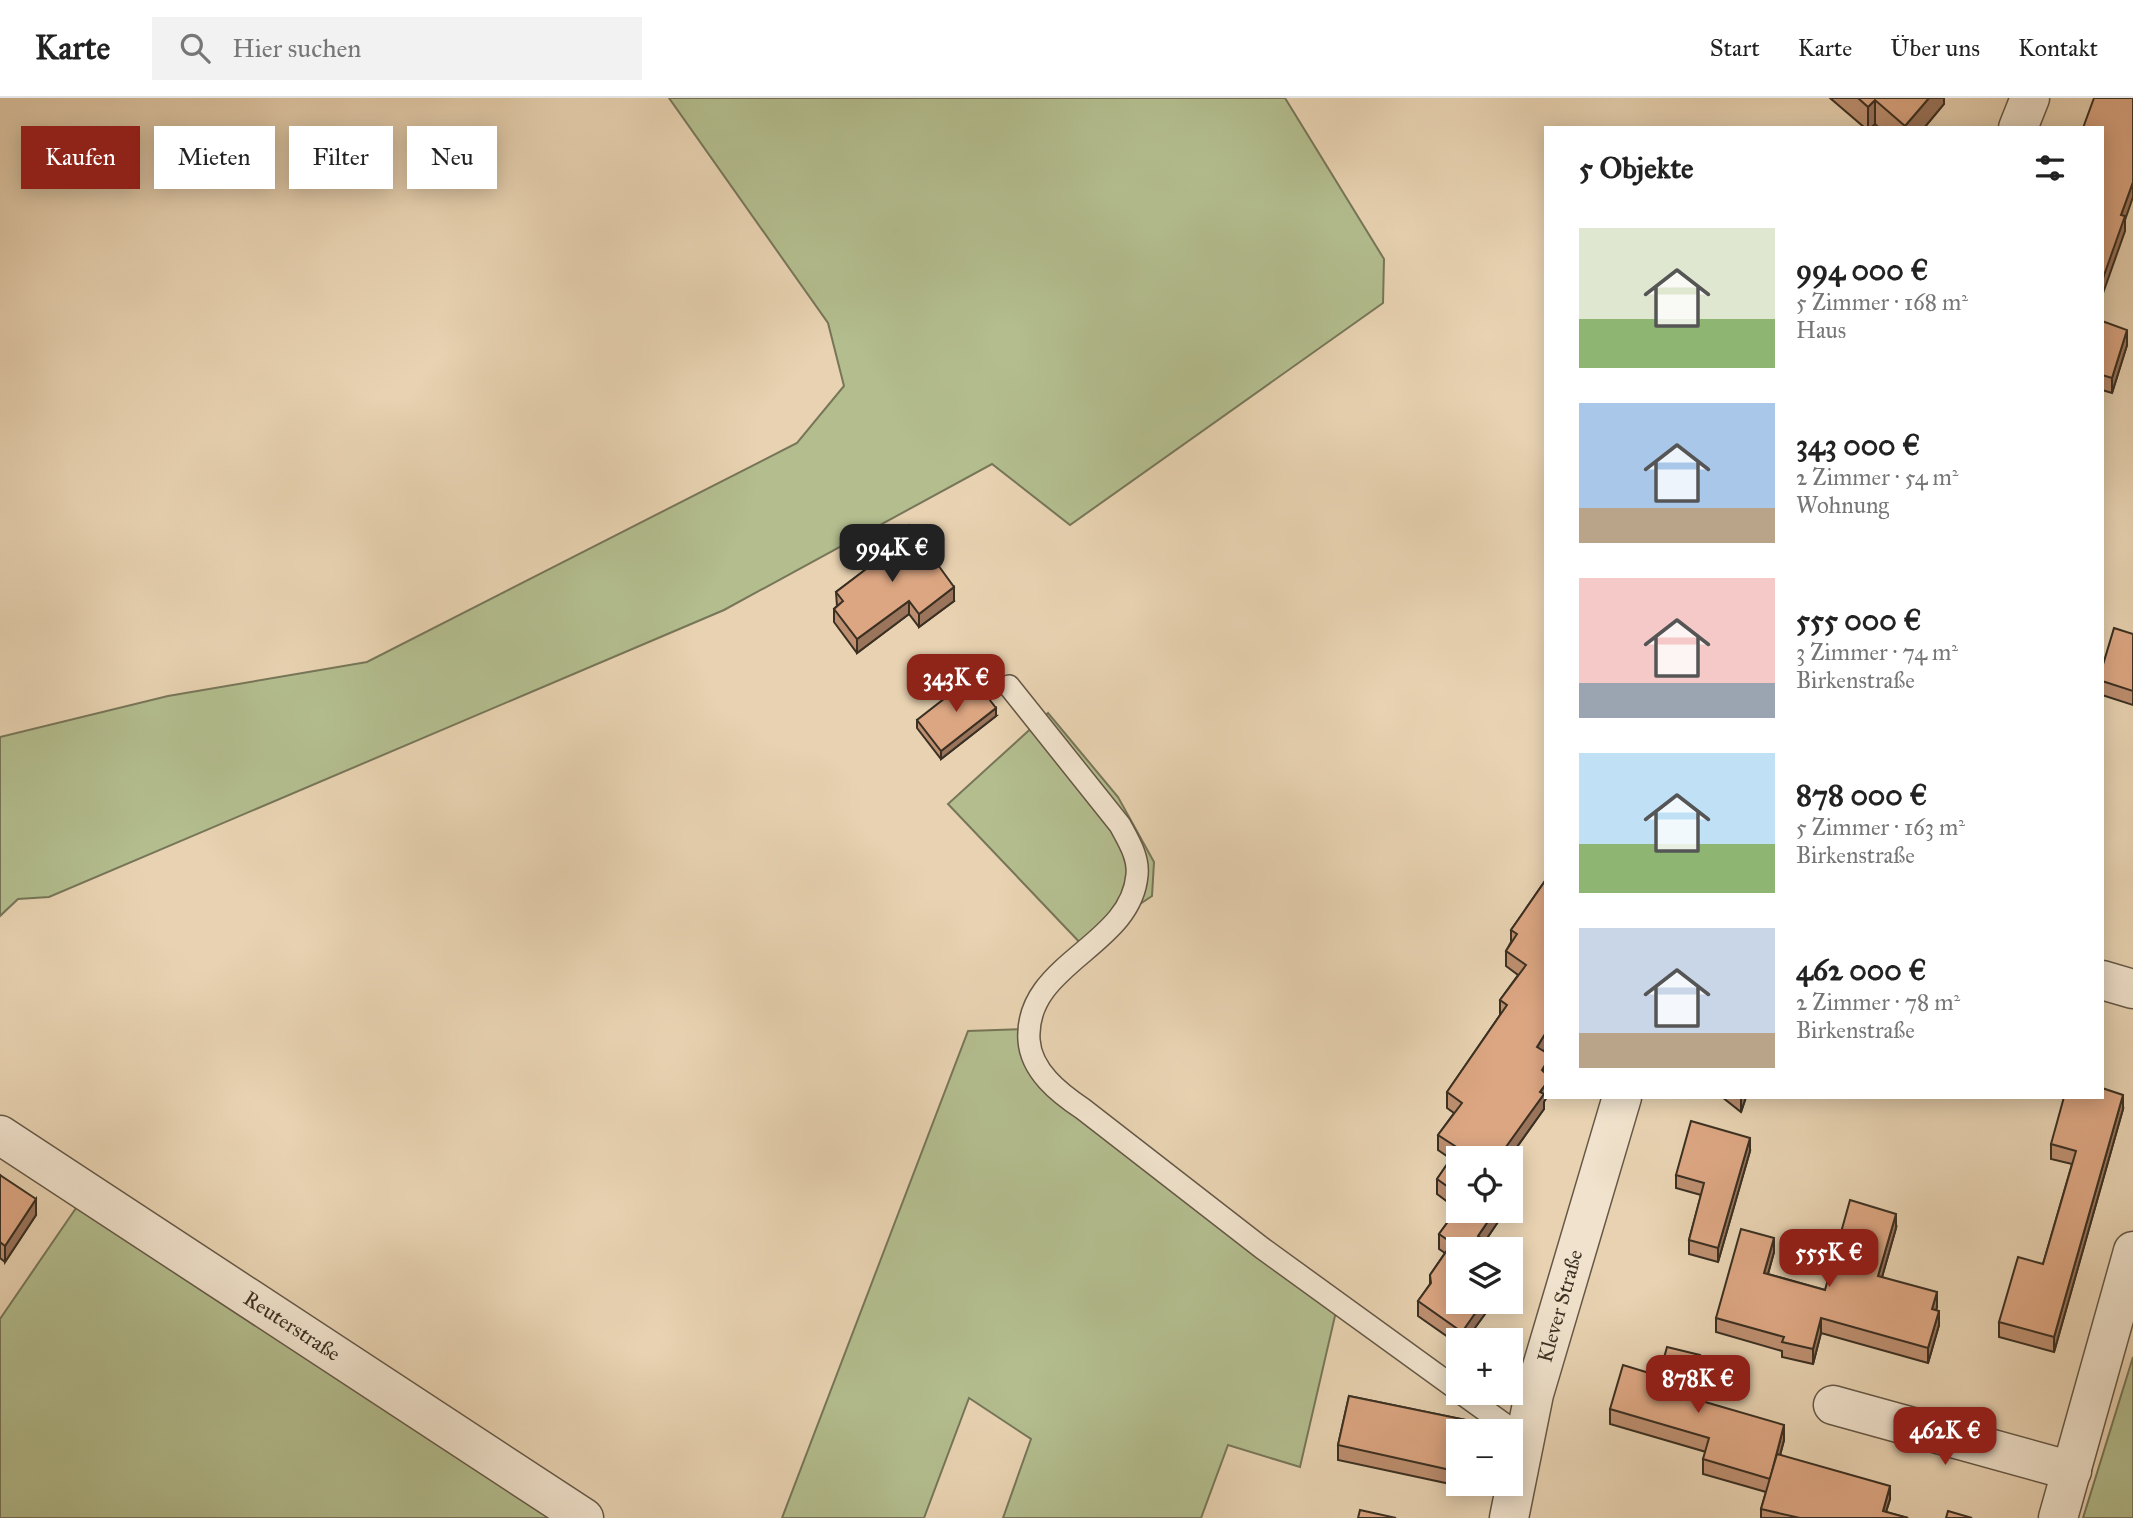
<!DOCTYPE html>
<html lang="de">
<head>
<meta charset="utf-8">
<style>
	:root { --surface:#fff; --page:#f2f2f2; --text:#222; --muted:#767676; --line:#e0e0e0; --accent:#8f2418 }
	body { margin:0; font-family:"IM FELL Great Primer",serif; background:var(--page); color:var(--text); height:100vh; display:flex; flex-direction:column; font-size:26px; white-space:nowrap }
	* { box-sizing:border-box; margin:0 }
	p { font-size:23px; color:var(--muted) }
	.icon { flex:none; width:38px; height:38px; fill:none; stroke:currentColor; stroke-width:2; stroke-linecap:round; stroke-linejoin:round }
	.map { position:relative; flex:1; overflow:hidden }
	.details { position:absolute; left:1544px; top:28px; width:560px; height:973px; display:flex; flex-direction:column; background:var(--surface); border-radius:0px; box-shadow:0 4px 18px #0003 }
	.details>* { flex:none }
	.banner { position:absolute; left:21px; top:28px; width:665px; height:63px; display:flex; gap:14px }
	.fabs { position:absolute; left:1446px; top:1048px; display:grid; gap:14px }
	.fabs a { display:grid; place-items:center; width:77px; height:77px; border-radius:0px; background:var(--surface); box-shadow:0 4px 18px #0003; font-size:35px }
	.price { position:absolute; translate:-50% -60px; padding:0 16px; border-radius:14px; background:var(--accent); color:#fff; font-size:23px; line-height:46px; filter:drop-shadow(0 2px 4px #0008) }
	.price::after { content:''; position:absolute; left:50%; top:42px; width:21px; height:16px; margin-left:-10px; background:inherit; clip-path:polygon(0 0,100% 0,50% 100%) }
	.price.active { background:#222; color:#fff }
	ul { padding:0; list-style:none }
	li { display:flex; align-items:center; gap:21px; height:175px; padding:0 35px }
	li span { display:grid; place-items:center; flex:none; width:196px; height:140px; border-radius:0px; color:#555 }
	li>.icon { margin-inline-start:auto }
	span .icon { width:84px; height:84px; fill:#fffc; stroke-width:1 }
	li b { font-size:30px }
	h2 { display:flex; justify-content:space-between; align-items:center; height:84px; padding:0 35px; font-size:30px }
	.tag { padding:0 24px; border-radius:0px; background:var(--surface); box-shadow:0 4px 18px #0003; font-size:24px; line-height:63px }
	.tag.active { background:var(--accent); color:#fff }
	header { display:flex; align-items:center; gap:42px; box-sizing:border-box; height:98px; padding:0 35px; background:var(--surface); border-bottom:2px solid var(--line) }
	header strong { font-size:33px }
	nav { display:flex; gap:38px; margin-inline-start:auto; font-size:24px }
	.search { width:490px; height:63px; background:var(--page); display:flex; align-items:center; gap:18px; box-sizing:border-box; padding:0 24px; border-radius:0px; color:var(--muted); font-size:26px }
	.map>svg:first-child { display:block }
</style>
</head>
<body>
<header>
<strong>Karte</strong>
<div class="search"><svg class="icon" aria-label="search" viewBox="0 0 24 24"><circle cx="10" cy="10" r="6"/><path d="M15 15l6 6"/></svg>Hier suchen</div>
<nav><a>Start</a><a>Karte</a><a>Über uns</a><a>Kontakt</a></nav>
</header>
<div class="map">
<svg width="2133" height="1420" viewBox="0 0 2133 1420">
	<rect width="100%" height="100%" fill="#e8d2b1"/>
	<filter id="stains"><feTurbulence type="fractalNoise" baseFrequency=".00286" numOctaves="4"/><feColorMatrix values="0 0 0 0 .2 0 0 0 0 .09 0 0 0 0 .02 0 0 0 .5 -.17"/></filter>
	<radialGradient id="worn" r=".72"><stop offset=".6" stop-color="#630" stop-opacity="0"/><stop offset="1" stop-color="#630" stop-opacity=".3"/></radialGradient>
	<g fill="#b3bd8e" stroke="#777658" stroke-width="2">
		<path d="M 669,0 L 1285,0 L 1384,161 L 1383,205 L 1070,427 L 992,366 L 724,512 L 49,799 L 18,801 L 0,818 L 0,639 L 168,598 L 367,564 L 797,345 L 844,288 L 828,225 Z"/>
		<path d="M 1048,615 L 1118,699 L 1154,764 L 1152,798 L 1122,818 L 1086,851 L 948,706 Z"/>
		<path d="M 1028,931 L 1042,975 L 1338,1205 L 1300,1369 L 1228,1347 L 1201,1420 L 1003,1420 L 1031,1341 L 969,1300 L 924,1420 L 782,1420 L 968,933 Z"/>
		<path d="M 87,1094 L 584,1420 L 0,1420 L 0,1221 Z"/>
		<path d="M 2133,1259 L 2133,1420 L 2083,1420 Z"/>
	</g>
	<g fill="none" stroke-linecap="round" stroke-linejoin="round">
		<defs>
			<g id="service">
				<path d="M 1009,588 L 1120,727 C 1128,742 1139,759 1137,777 C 1131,849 1024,865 1029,942 C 1031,973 1059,995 1083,1011 L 1262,1150 L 1458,1292"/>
				<path d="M 1461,1295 L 1525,1341"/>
			</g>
			<g id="minor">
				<path d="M 2102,882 L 2133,891"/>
				<path d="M 0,1037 L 584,1420"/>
				<path d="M 1833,1307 L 2072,1373"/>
				<path d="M 2058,1420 L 2133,1153"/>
			</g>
			<g id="tertiary">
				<path d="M 2018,30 L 2030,0"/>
				<path d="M 1509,1420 L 1534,1296 L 1622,999"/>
			</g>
		</defs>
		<use href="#service" stroke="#665846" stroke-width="24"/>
		<use href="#minor" stroke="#665846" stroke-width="41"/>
		<use href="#tertiary" stroke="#665846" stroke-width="41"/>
		<use href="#service" stroke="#f0e2cc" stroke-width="21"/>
		<use href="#minor" stroke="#f0e2cc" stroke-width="38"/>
		<use href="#tertiary" stroke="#f0e2cc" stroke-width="38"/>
	</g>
	<g fill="#bd8f70" stroke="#3b3022" stroke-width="2">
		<path d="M 1830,0 L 1944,0 L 1944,6 L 1924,30 L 1879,30 L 1875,26 L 1871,30 L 1865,30 Z"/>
		<path d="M 2102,223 L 2127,247 L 2112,295 L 2102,292 Z"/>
		<path d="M 873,454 L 954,503 L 919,529 L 909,516 L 857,555 L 834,524 L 834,511 L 837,508 L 836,494 L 873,466 Z"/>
		<path d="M 2133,536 L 2133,607 L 2102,597 L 2102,570 Z"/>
		<path d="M 996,618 L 941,661 L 917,630 L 917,622 Z"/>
		<path d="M 1545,783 L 1545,951 L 1544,953 L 1544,1011 L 1509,1060 L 1458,1060 L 1458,1113 L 1502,1113 L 1502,1118 L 1485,1143 L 1492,1152 L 1458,1152 L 1485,1208 L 1485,1216 L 1466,1242 L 1458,1242 L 1458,1246 L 1418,1218 L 1418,1203 L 1430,1186 L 1430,1177 L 1445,1155 L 1439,1151 L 1439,1136 L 1457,1111 L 1437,1096 L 1437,1081 L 1451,1061 L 1438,1052 L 1438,1037 L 1454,1015 L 1447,1010 L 1447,994 L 1500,917 L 1500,902 L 1518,877 L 1506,868 L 1506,853 L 1511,844 L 1511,832 Z"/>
		<path d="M 1722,999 L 1746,999 L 1741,1014 Z"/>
		<path d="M 2123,1011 L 2054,1254 L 1999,1239 L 1999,1224 L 2043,1166 L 2072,1066 L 2051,1061 L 2051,1046 Z"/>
		<path d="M 1750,1053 L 1718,1164 L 1689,1156 L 1689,1142 L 1701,1097 L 1676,1090 L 1676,1077 Z"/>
		<path d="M 0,1077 L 36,1117 L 5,1164 L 0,1160 Z"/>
		<path d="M 1896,1130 L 1882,1179 L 1937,1209 L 1936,1212 L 1939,1227 L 1928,1265 L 1821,1235 L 1813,1266 L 1782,1259 L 1782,1253 L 1716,1234 L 1716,1220 L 1774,1154 L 1768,1176 L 1825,1192 Z"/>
		<path d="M 1700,1272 L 1692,1301 L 1784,1342 L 1780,1357 L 1890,1401 L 1886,1414 L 1908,1420 L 1761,1420 L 1761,1411 L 1766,1394 L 1703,1376 L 1703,1361 L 1706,1354 L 1610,1326 L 1610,1311 L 1659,1278 Z"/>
		<path d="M 1349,1298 L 1466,1322 L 1466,1334 L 1458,1334 L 1458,1376 L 1455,1387 L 1338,1362 L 1338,1347 Z"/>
	</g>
	<g fill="#9a745b" stroke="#3b3022" stroke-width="2">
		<path d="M 1929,0 L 1944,0 L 1944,6 L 1924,30 L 1905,30 L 1905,28 Z"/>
		<path d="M 1875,2 L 1875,26 L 1871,30 L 1868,30 L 1868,9 Z"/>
		<path d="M 2133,84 L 2133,99 L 2125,122 L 2125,133 L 2102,198 L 2102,183 L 2121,117 Z"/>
		<path d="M 2127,232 L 2127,247 L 2112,295 L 2112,280 Z"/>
		<path d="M 954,489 L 954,503 L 919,529 L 919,516 Z"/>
		<path d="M 909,503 L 909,516 L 857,555 L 857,541 Z"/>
		<path d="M 996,610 L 996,618 L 941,661 L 941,653 Z"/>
		<path d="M 1545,936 L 1545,951 L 1537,964 L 1537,949 Z"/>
		<path d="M 1545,987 L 1545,999 L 1547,999 L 1544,1004 L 1544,1011 L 1509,1060 L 1498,1060 Z"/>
		<path d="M 2123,997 L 2123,1011 L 2054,1254 L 2054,1239 Z"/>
		<path d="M 1741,999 L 1746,999 L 1741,1014 Z"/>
		<path d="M 1750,1040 L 1750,1053 L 1718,1164 L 1718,1150 Z"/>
		<path d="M 1512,1081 L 1512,1096 L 1510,1098 L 1510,1083 Z"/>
		<path d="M 36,1101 L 36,1117 L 5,1164 L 5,1148 Z"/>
		<path d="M 1495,1113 L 1502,1113 L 1502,1118 L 1479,1152 L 1478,1138 Z"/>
		<path d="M 1896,1116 L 1896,1130 L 1878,1193 L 1878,1178 Z"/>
		<path d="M 1774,1140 L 1774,1154 L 1764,1190 L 1764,1175 Z"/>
		<path d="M 1937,1194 L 1937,1209 L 1932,1226 L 1932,1211 Z"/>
		<path d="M 1481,1204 L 1488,1204 L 1485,1208 L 1485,1216 L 1466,1242 L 1462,1242 L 1462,1234 Z"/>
		<path d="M 1939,1213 L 1939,1227 L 1928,1265 L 1928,1250 Z"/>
		<path d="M 1821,1220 L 1821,1235 L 1813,1266 L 1813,1251 Z"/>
		<path d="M 1700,1257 L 1700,1272 L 1688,1314 L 1688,1299 Z"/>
		<path d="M 1784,1327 L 1784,1342 L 1770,1395 L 1770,1381 Z"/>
		<path d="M 1458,1361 L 1458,1376 L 1455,1387 L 1455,1373 Z"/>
		<path d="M 1890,1388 L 1890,1401 L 1884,1420 L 1883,1413 Z"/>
	</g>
	<g fill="#dca682" stroke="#3b3022" stroke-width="2">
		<path d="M 1858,0 L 1929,0 L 1905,28 L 1875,2 L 1868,9 Z"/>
		<path d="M 2094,0 L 2133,0 L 2133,84 L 2121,117 L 2125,118 L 2102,183 L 2102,30 L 2083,30 Z"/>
		<path d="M 2102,223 L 2127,232 L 2112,280 L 2102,277 Z"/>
		<path d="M 909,427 L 954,489 L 919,516 L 909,503 L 857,541 L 834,511 L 843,503 L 836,494 L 878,462 L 873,454 Z"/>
		<path d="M 2114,530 L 2133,536 L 2133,593 L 2102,583 L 2102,570 Z"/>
		<path d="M 972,579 L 996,610 L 941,653 L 917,622 Z"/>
		<path d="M 1545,783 L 1545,936 L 1537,949 L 1545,954 L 1545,967 L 1542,972 L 1545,975 L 1545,987 L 1540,994 L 1544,996 L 1498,1060 L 1458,1060 L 1458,1096 L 1437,1081 L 1458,1050 L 1438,1037 L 1462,1005 L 1447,994 L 1507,907 L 1500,902 L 1526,867 L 1506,853 L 1517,836 L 1511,832 Z"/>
		<path d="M 2102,990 L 2123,997 L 2054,1239 L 1999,1224 L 2018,1159 L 2043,1166 L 2076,1053 L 2051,1046 L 2064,999 L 2102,999 Z"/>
		<path d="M 1691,1023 L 1750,1040 L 1718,1150 L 1689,1142 L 1704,1085 L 1676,1077 Z"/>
		<path d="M 0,1077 L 36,1101 L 5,1148 L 0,1144 Z"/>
		<path d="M 1850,1102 L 1896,1116 L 1878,1178 L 1937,1194 L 1932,1211 L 1939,1213 L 1928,1250 L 1821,1220 L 1813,1251 L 1782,1244 L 1784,1239 L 1716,1220 L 1741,1131 L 1774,1140 L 1764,1175 L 1825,1192 Z"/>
		<path d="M 1458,1110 L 1458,1113 L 1495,1113 L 1478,1138 L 1492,1148 L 1489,1152 L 1458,1152 L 1458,1204 L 1483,1204 L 1462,1234 L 1418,1203 L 1431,1185 L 1430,1177 L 1452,1145 L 1439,1136 Z"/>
		<path d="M 1667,1249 L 1700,1257 L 1688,1299 L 1784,1327 L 1770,1381 L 1703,1361 L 1709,1340 L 1610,1311 L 1623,1267 L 1659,1278 Z"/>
		<path d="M 1349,1298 L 1466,1322 L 1464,1334 L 1458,1334 L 1458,1361 L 1455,1373 L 1338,1347 Z"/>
		<path d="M 1777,1356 L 1890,1388 L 1883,1413 L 1908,1420 L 1800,1420 L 1761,1411 Z"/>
		<path d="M 1360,1412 L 1396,1420 L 1358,1420 Z"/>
		<path d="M 1948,1413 L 1972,1420 L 1946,1420 Z"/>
	</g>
	<g text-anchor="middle" stroke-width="7" stroke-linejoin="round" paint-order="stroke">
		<g font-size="21" fill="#3b3022" stroke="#f0e2cc">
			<text transform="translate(1560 1208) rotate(-74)" y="7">Klever Straße</text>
			<text transform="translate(292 1228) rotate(33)" y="7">Reuterstraße</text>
		</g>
	</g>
	<rect width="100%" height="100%" filter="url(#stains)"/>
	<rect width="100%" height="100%" fill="url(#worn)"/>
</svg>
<div class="fabs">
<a><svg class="icon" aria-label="locate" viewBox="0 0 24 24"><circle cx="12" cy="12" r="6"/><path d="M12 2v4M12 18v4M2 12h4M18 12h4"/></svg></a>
<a><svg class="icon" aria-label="layers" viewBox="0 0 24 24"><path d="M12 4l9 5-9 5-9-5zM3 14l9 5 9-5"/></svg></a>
<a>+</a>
<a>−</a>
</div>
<b class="price active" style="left:892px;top:486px">994K €</b>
<b class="price" style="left:956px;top:616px">343K €</b>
<b class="price" style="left:1829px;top:1191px">555K €</b>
<b class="price" style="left:1698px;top:1317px">878K €</b>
<b class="price" style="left:1945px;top:1369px">462K €</b>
<div class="banner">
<a class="tag active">Kaufen</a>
<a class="tag">Mieten</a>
<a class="tag">Filter</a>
<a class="tag">Neu</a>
</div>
<section class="details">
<h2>5 Objekte<svg class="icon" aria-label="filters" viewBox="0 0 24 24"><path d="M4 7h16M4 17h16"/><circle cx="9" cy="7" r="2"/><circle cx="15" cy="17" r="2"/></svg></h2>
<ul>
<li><span style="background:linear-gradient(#dfe7d0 65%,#8fb573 0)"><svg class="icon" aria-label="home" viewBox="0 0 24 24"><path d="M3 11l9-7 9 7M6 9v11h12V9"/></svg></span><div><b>994 000 €</b><p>5 Zimmer · 168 m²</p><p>Haus</p></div></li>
<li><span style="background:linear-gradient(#a9c7e8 75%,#b9a48a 0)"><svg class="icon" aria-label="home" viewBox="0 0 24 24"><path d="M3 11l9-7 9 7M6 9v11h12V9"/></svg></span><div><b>343 000 €</b><p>2 Zimmer · 54 m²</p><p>Wohnung</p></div></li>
<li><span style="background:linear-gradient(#f6c9c9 75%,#9aa5b1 0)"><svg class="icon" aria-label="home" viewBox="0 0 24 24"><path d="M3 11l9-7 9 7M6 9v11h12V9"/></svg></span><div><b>555 000 €</b><p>3 Zimmer · 74 m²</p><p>Birkenstraße</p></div></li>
<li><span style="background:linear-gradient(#bfe0f5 65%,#8fb573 0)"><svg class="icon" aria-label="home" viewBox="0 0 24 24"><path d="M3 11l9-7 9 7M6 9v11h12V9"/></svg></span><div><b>878 000 €</b><p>5 Zimmer · 163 m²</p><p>Birkenstraße</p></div></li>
<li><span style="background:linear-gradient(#c9d6e8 75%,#b9a48a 0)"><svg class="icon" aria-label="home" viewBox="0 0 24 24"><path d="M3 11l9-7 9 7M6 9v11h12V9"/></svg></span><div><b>462 000 €</b><p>2 Zimmer · 78 m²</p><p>Birkenstraße</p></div></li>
</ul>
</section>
</div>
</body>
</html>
